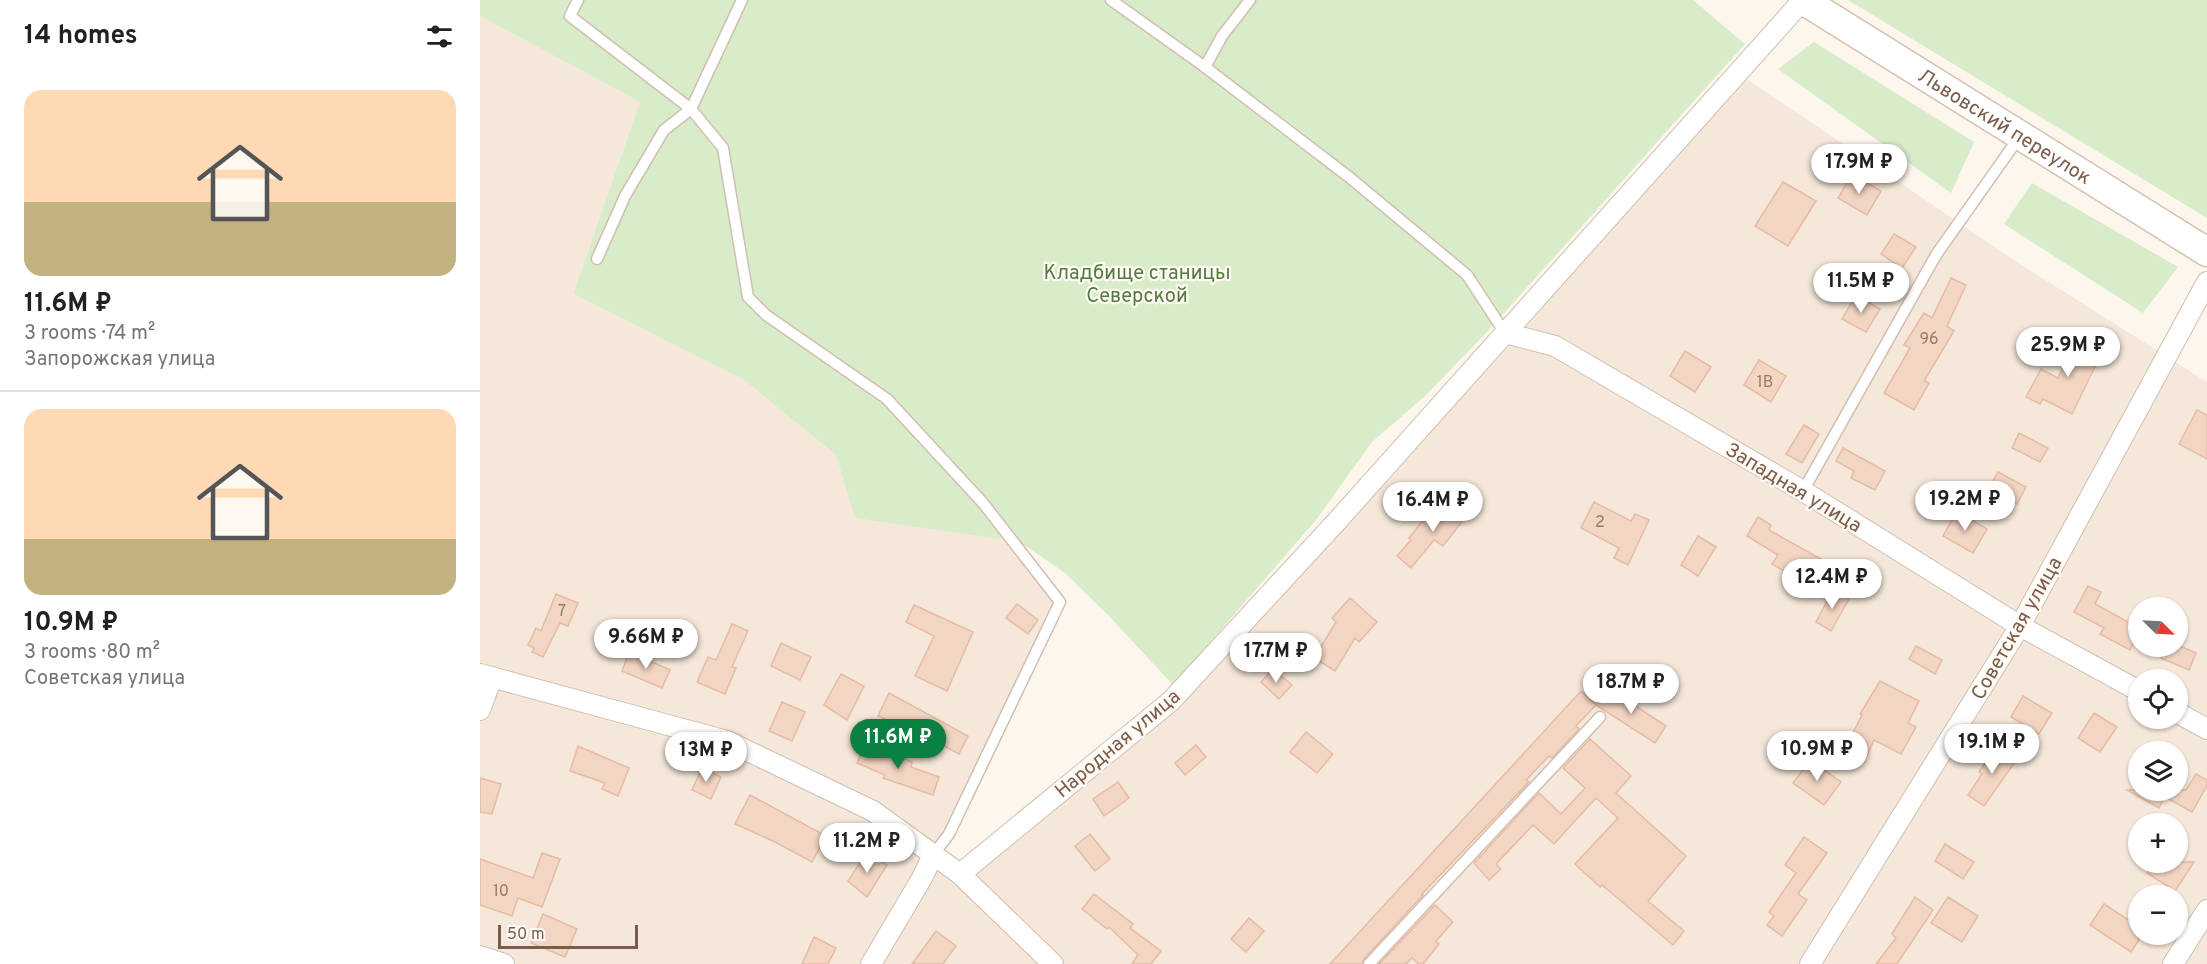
<!DOCTYPE html>
<html lang="en">
<head>
<meta charset="utf-8">
<style>
	:root { --surface:#fff; --page:#f6f6f6; --text:#202124; --muted:#757577; --line:#e0e0e0; --accent:#0b8043 }
	body { margin:0; font-family:Overpass,sans-serif; background:var(--page); color:var(--text); height:100vh; display:flex; flex-direction:column; font-size:22px; white-space:nowrap }
	* { box-sizing:border-box; margin:0 }
	p { font-size:20px; color:var(--muted) }
	.icon { flex:none; width:33px; height:33px; fill:none; stroke:currentColor; stroke-width:2; stroke-linecap:round; stroke-linejoin:round }
	.map { position:relative; flex:1; overflow:hidden }
	.drawer { display:flex; flex-direction:column; background:var(--surface); width:480px }
	.drawer>* { flex:none }
	.needle { width:39px; rotate:114deg }
	.tools { position:absolute; left:1648px; top:597px; display:grid; gap:12px }
	.tools a { display:grid; place-items:center; width:60px; height:60px; border-radius:50%; background:var(--surface); box-shadow:0 2px 4px #0004; font-size:30px }
	.scale { position:absolute; left:18px; bottom:15px; width:140px; box-sizing:border-box; padding-left:6px; border:3px solid #7a5c4d; border-top:0; font-size:16px; line-height:21px; white-space:nowrap; color:#7a5c4d; -webkit-text-stroke:4px #fffaf3; paint-order:stroke }
	.price { position:absolute; translate:-50% -51px; padding:0 14px; border-radius:21px; background:#fff; color:#222; font-size:20px; line-height:39px; filter:drop-shadow(0 2px 3px #0008) }
	.price::after { content:''; position:absolute; left:50%; top:36px; width:18px; height:14px; margin-left:-9px; background:inherit; clip-path:polygon(0 0,100% 0,50% 100%) }
	.price.active { background:var(--accent); color:#fff }
	ul { padding:0; list-style:none }
	li { display:grid; align-content:center; gap:12px; height:318px; padding:0 24px }
	li+li { border-top:2px solid var(--line) }
	li span { display:grid; place-items:center; height:186px; border-radius:18px; color:#555 }
	li>.icon { margin-inline-start:auto }
	span .icon { width:108px; height:108px; fill:#fffc; stroke-width:1 }
	li b { font-size:26px }
	h2 { display:flex; justify-content:space-between; align-items:center; height:72px; padding:0 24px; font-size:26px }
	main { display:flex; flex:1; min-height:0 }
	.map>svg:first-child { display:block }
</style>
</head>
<body>
<main>
<section class="drawer">
<h2>14 homes<svg class="icon" aria-label="filters" viewBox="0 0 24 24"><path d="M4 7h16M4 17h16"/><circle cx="9" cy="7" r="2"/><circle cx="15" cy="17" r="2"/></svg></h2>
<ul>
<li><span style="background:linear-gradient(#ffd9b3 60%,#c2b280 0)"><svg class="icon" aria-label="home" viewBox="0 0 24 24"><path d="M3 11l9-7 9 7M6 9v11h12V9"/></svg></span><div><b>11.6M ₽</b><p>3 rooms · 74 m²</p><p>Запорожская улица</p></div></li>
<li><span style="background:linear-gradient(#ffd9b3 70%,#c2b280 0)"><svg class="icon" aria-label="home" viewBox="0 0 24 24"><path d="M3 11l9-7 9 7M6 9v11h12V9"/></svg></span><div><b>10.9M ₽</b><p>3 rooms · 80 m²</p><p>Советская улица</p></div></li>
</ul>
</section>
<div class="map">
<svg width="1727" height="964" viewBox="0 0 1727 964">
	<rect width="100%" height="100%" fill="#fdf6ec"/>
	<path fill="#f5e8da" fill-rule="evenodd" d="M 0,16 L 160,102 L 93,294 L 264,380 L 356,455 L 376,518 L 531,539 L 580,602 L 453,854 L 480,874 L 691,701 L 1258,73 L 1534,260 L 1727,382 L 1727,964 L 0,964 ZM 1659,608 L 1698,608 L 1698,646 L 1659,646 ZM 1659,680 L 1698,680 L 1698,718 L 1659,718 ZM 1659,752 L 1698,752 L 1698,790 L 1659,790 ZM 1659,824 L 1698,824 L 1698,862 L 1659,862 ZM 1659,896 L 1698,896 L 1698,934 L 1659,934 Z"/>
	<g fill="#d8ecc9">
		<path d="M 0,0 L 1213,0 L 1265,44 L 1007,332 L 945,396 L 892,442 L 836,520 L 693,685 L 628,615 L 585,573 L 540,542 L 375,518 L 356,455 L 264,380 L 93,294 L 160,102 L 0,16 Z"/>
		<path d="M 1368,0 L 1727,0 L 1727,218 Z"/>
		<path d="M 1334,42 L 1494,142 L 1471,193 L 1298,69 Z"/>
		<path d="M 1552,183 L 1698,267 L 1663,313 L 1524,224 Z"/>
	</g>
	<g fill="#f3d5c3" stroke="#e6bba3" stroke-width="1.5">
		<path d="M 1372,174 L 1401,191 L 1387,215 L 1358,198 Z"/>
		<path d="M 1303,182 L 1336,201 L 1308,246 L 1275,226 Z"/>
		<path d="M 1414,234 L 1436,247 L 1422,268 L 1401,254 Z"/>
		<path d="M 1471,278 L 1486,285 L 1467,326 L 1474,331 L 1444,381 L 1449,383 L 1434,410 L 1404,393 L 1430,348 L 1424,345 L 1444,313 L 1452,318 Z"/>
		<path d="M 1376,295 L 1400,309 L 1386,332 L 1362,319 Z"/>
		<path d="M 1599,336 L 1624,348 L 1592,414 L 1563,399 L 1560,404 L 1546,397 L 1561,369 L 1578,378 Z"/>
		<path d="M 1205,351 L 1231,367 L 1215,392 L 1190,376 Z"/>
		<path d="M 1279,360 L 1306,376 L 1291,402 L 1264,385 Z"/>
		<path d="M 1717,410 L 1727,415 L 1727,459 L 1699,444 Z"/>
		<path d="M 1324,425 L 1339,434 L 1322,463 L 1306,454 Z"/>
		<path d="M 1539,433 L 1568,448 L 1560,462 L 1532,448 Z"/>
		<path d="M 1363,448 L 1405,471 L 1395,490 L 1371,478 L 1374,471 L 1356,461 Z"/>
		<path d="M 1518,472 L 1546,487 L 1537,504 L 1509,489 Z"/>
		<path d="M 975,500 L 992,509 L 963,546 L 954,540 L 931,568 L 917,556 L 931,540 L 929,538 L 950,511 L 963,522 Z"/>
		<path d="M 1114,502 L 1151,521 L 1155,514 L 1169,520 L 1148,565 L 1134,558 L 1139,548 L 1101,528 Z"/>
		<path d="M 1477,511 L 1507,529 L 1493,553 L 1463,536 Z"/>
		<path d="M 1278,517 L 1291,525 L 1289,530 L 1348,563 L 1337,580 L 1321,570 L 1316,578 L 1292,564 L 1298,555 L 1267,536 Z"/>
		<path d="M 1218,536 L 1236,547 L 1218,576 L 1201,565 Z"/>
		<path d="M 1608,586 L 1621,592 L 1615,604 L 1659,628 L 1659,632 L 1650,650 L 1620,634 L 1624,628 L 1594,612 Z"/>
		<path d="M 1353,590 L 1369,599 L 1351,631 L 1336,622 Z"/>
		<path d="M 76,594 L 98,603 L 88,626 L 80,623 L 63,657 L 52,652 L 54,648 L 48,645 L 56,628 L 61,631 Z"/>
		<path d="M 870,598 L 897,622 L 879,642 L 875,638 L 855,671 L 834,658 L 856,622 L 852,618 Z"/>
		<path d="M 537,604 L 558,620 L 548,634 L 526,618 Z"/>
		<path d="M 434,605 L 493,632 L 467,691 L 435,676 L 454,636 L 426,622 Z"/>
		<path d="M 252,624 L 268,631 L 252,667 L 256,668 L 245,694 L 217,682 L 228,657 L 236,660 Z"/>
		<path d="M 301,643 L 331,657 L 320,680 L 291,666 Z"/>
		<path d="M 1436,646 L 1462,660 L 1455,674 L 1429,659 Z"/>
		<path d="M 1686,646 L 1700,646 L 1716,653 L 1709,670 L 1681,658 Z"/>
		<path d="M 149,652 L 190,670 L 182,688 L 142,671 Z"/>
		<path d="M 793,669 L 812,685 L 799,699 L 781,682 Z"/>
		<path d="M 361,674 L 384,686 L 367,720 L 344,705 Z"/>
		<path d="M 1400,681 L 1439,701 L 1428,723 L 1436,727 L 1421,754 L 1394,740 L 1384,762 L 1363,752 L 1382,715 L 1380,714 Z"/>
		<path d="M 1127,687 L 1186,726 L 1175,743 L 1116,705 Z"/>
		<path d="M 1101,691 L 1116,705 L 1096,726 L 1099,729 L 1072,758 L 1069,756 L 1046,780 L 1049,782 L 942,894 L 943,895 L 884,959 L 882,964 L 850,964 Z"/>
		<path d="M 409,693 L 488,736 L 479,754 L 417,721 L 416,724 L 398,716 Z"/>
		<path d="M 1543,696 L 1572,713 L 1559,734 L 1531,717 Z"/>
		<path d="M 302,702 L 325,712 L 312,741 L 289,731 Z"/>
		<path d="M 1614,713 L 1637,727 L 1620,752 L 1598,738 Z"/>
		<path d="M 826,732 L 853,754 L 837,773 L 810,752 Z"/>
		<path d="M 1110,739 L 1151,776 L 1136,793 L 1206,856 L 1168,901 L 1204,931 L 1193,945 L 1122,885 L 1120,887 L 1095,864 L 1138,818 L 1116,798 L 1074,844 L 1053,825 L 1016,864 L 1021,869 L 1009,880 L 994,863 L 1059,793 L 1081,814 L 1105,788 L 1083,768 Z"/>
		<path d="M 385,745 L 419,756 L 432,762 L 431,767 L 459,777 L 453,795 L 403,778 L 405,775 L 377,763 Z"/>
		<path d="M 716,745 L 726,757 L 705,775 L 695,763 Z"/>
		<path d="M 98,746 L 149,768 L 138,796 L 122,789 L 125,783 L 90,771 Z"/>
		<path d="M 1517,746 L 1537,759 L 1504,806 L 1488,795 L 1502,774 L 1499,772 Z"/>
		<path d="M 1330,760 L 1361,782 L 1344,805 L 1313,783 Z"/>
		<path d="M 222,768 L 241,777 L 231,799 L 212,790 Z"/>
		<path d="M 1716,774 L 1727,780 L 1727,786 L 1712,812 L 1685,797 L 1679,808 L 1647,790 L 1706,790 Z"/>
		<path d="M 0,778 L 21,784 L 12,814 L 0,812 Z"/>
		<path d="M 638,782 L 649,798 L 624,816 L 613,799 Z"/>
		<path d="M 270,795 L 346,836 L 332,862 L 295,842 L 255,824 Z"/>
		<path d="M 610,834 L 630,859 L 615,871 L 595,846 Z"/>
		<path d="M 1324,837 L 1347,853 L 1318,894 L 1327,900 L 1302,936 L 1287,925 L 1294,916 L 1289,912 L 1316,873 L 1305,865 Z"/>
		<path d="M 1465,844 L 1494,862 L 1483,879 L 1455,861 Z"/>
		<path d="M 387,852 L 407,865 L 387,897 L 368,881 Z"/>
		<path d="M 62,853 L 80,859 L 62,907 L 38,898 L 32,916 L 0,905 L 0,859 L 53,878 Z"/>
		<path d="M 1674,862 L 1714,862 L 1695,891 L 1667,873 Z"/>
		<path d="M 614,894 L 653,924 L 650,928 L 681,951 L 671,964 L 652,964 L 658,955 L 629,927 L 627,929 L 602,909 Z"/>
		<path d="M 1435,897 L 1453,910 L 1417,964 L 1396,964 L 1416,938 L 1412,934 Z"/>
		<path d="M 1468,897 L 1498,916 L 1482,942 L 1451,923 Z"/>
		<path d="M 1624,904 L 1659,927 L 1659,940 L 1651,952 L 1610,925 Z"/>
		<path d="M 955,905 L 973,922 L 956,941 L 959,944 L 943,964 L 939,964 L 932,958 L 926,964 L 899,964 Z"/>
		<path d="M 63,914 L 97,929 L 85,957 L 51,943 Z"/>
		<path d="M 769,918 L 784,931 L 766,952 L 751,939 Z"/>
		<path d="M 456,931 L 476,946 L 463,964 L 432,964 Z"/>
		<path d="M 334,937 L 356,948 L 348,964 L 322,964 Z"/>
	</g>
	<g fill="none" stroke-linecap="round" stroke-linejoin="round">
		<defs>
			<g id="lane">
				<path d="M 98,0 L 90,16 L 211,109 L 243,148 L 268,297 L 286,315 L 407,399 L 503,503 L 580,602 L 469,834 L 453,855"/>
				<path d="M 631,0 L 725,67 L 869,177 L 987,275 L 1025,333"/>
				<path d="M 725,67 L 742,36 L 770,0"/>
				<path d="M 117,259 L 145,196 L 184,130 L 211,109 L 262,0"/>
				<path d="M 1323,491 L 1456,255 L 1540,136"/>
				<path d="M 889,964 L 1120,717"/>
			</g>
			<g id="street">
				<path d="M 1025,333 L 1075,346 L 1323,491 L 1540,626 L 1659,691"/>
				<path d="M 0,674 L 247,741 L 393,811 L 480,874 L 573,964"/>
				<path d="M 0,710 L 12,677"/>
				<path d="M 1698,713 L 1727,729"/>
				<path d="M 480,874 L 691,701 L 858,520 L 1323,0"/>
				<path d="M 0,956 L 24,964"/>
				<path d="M 391,964 L 442,878 L 453,855"/>
				<path d="M 1330,964 L 1540,626 L 1727,282"/>
				<path d="M 1693,964 L 1727,910"/>
			</g>
			<g id="secondary">
				<path id="s1" d="M 1323,0 L 1727,252"/>
			</g>
		</defs>
		<use href="#lane" stroke="#d1beb0" stroke-width="13"/>
		<use href="#street" stroke="#d1beb0" stroke-width="22"/>
		<use href="#secondary" stroke="#d6c0b0" stroke-width="31"/>
		<use href="#lane" stroke="#fff" stroke-width="10"/>
		<use href="#street" stroke="#fff" stroke-width="20"/>
		<use href="#secondary" stroke="#fff" stroke-width="28"/>
	</g>
	<g text-anchor="middle" stroke-width="4.5" stroke-linejoin="round" paint-order="stroke">
		<g font-size="16" fill="#987a6a">
			<text x="1449" y="344">96</text>
			<text x="1285" y="387">1В</text>
			<text x="1120" y="527">2</text>
			<text x="82" y="616">7</text>
			<text x="21" y="896">10</text>
		</g>
		<g font-size="20" fill="#7a5c4d" stroke="#fffaf3">
			<text dy="7" stroke="none"><textPath href="#s1" startOffset="238">Львовский переулок</textPath></text>
			<text transform="translate(1314 487) rotate(31)" y="7">Западная улица</text>
			<text transform="translate(1536 628) rotate(-60)" y="7">Советская улица</text>
			<text transform="translate(637 743) rotate(-40)" y="7">Народная улица</text>
		</g>
		<g font-size="20" fill="#537a41" stroke="#fffaf3">
			<text x="657" y="279">Кладбище станицы<tspan x="657" dy="23">Северской</tspan></text>
		</g>
	</g>
</svg>
<div class="tools">
<a><svg class="needle" viewBox="-14 -14 28 28"><path d="M0-13l5 13h-10z" fill="#e53935"/><path d="M0 13l5-13h-10z" fill="#757577"/></svg></a>
<a><svg class="icon" aria-label="locate" viewBox="0 0 24 24"><circle cx="12" cy="12" r="6"/><path d="M12 2v4M12 18v4M2 12h4M18 12h4"/></svg></a>
<a><svg class="icon" aria-label="layers" viewBox="0 0 24 24"><path d="M12 4l9 5-9 5-9-5zM3 14l9 5 9-5"/></svg></a>
<a>+</a>
<a>−</a>
</div>
<div class="scale">50 m</div>
<b class="price" style="left:1379px;top:195px">17.9M ₽</b>
<b class="price" style="left:1381px;top:314px">11.5M ₽</b>
<b class="price" style="left:1588px;top:378px">25.9M ₽</b>
<b class="price" style="left:1485px;top:532px">19.2M ₽</b>
<b class="price" style="left:953px;top:533px">16.4M ₽</b>
<b class="price" style="left:1352px;top:610px">12.4M ₽</b>
<b class="price" style="left:166px;top:670px">9.66M ₽</b>
<b class="price" style="left:796px;top:684px">17.7M ₽</b>
<b class="price" style="left:1151px;top:715px">18.7M ₽</b>
<b class="price active" style="left:418px;top:770px">11.6M ₽</b>
<b class="price" style="left:1512px;top:775px">19.1M ₽</b>
<b class="price" style="left:1337px;top:782px">10.9M ₽</b>
<b class="price" style="left:226px;top:783px">13M ₽</b>
<b class="price" style="left:387px;top:874px">11.2M ₽</b>
</div>
</main>
</body>
</html>
